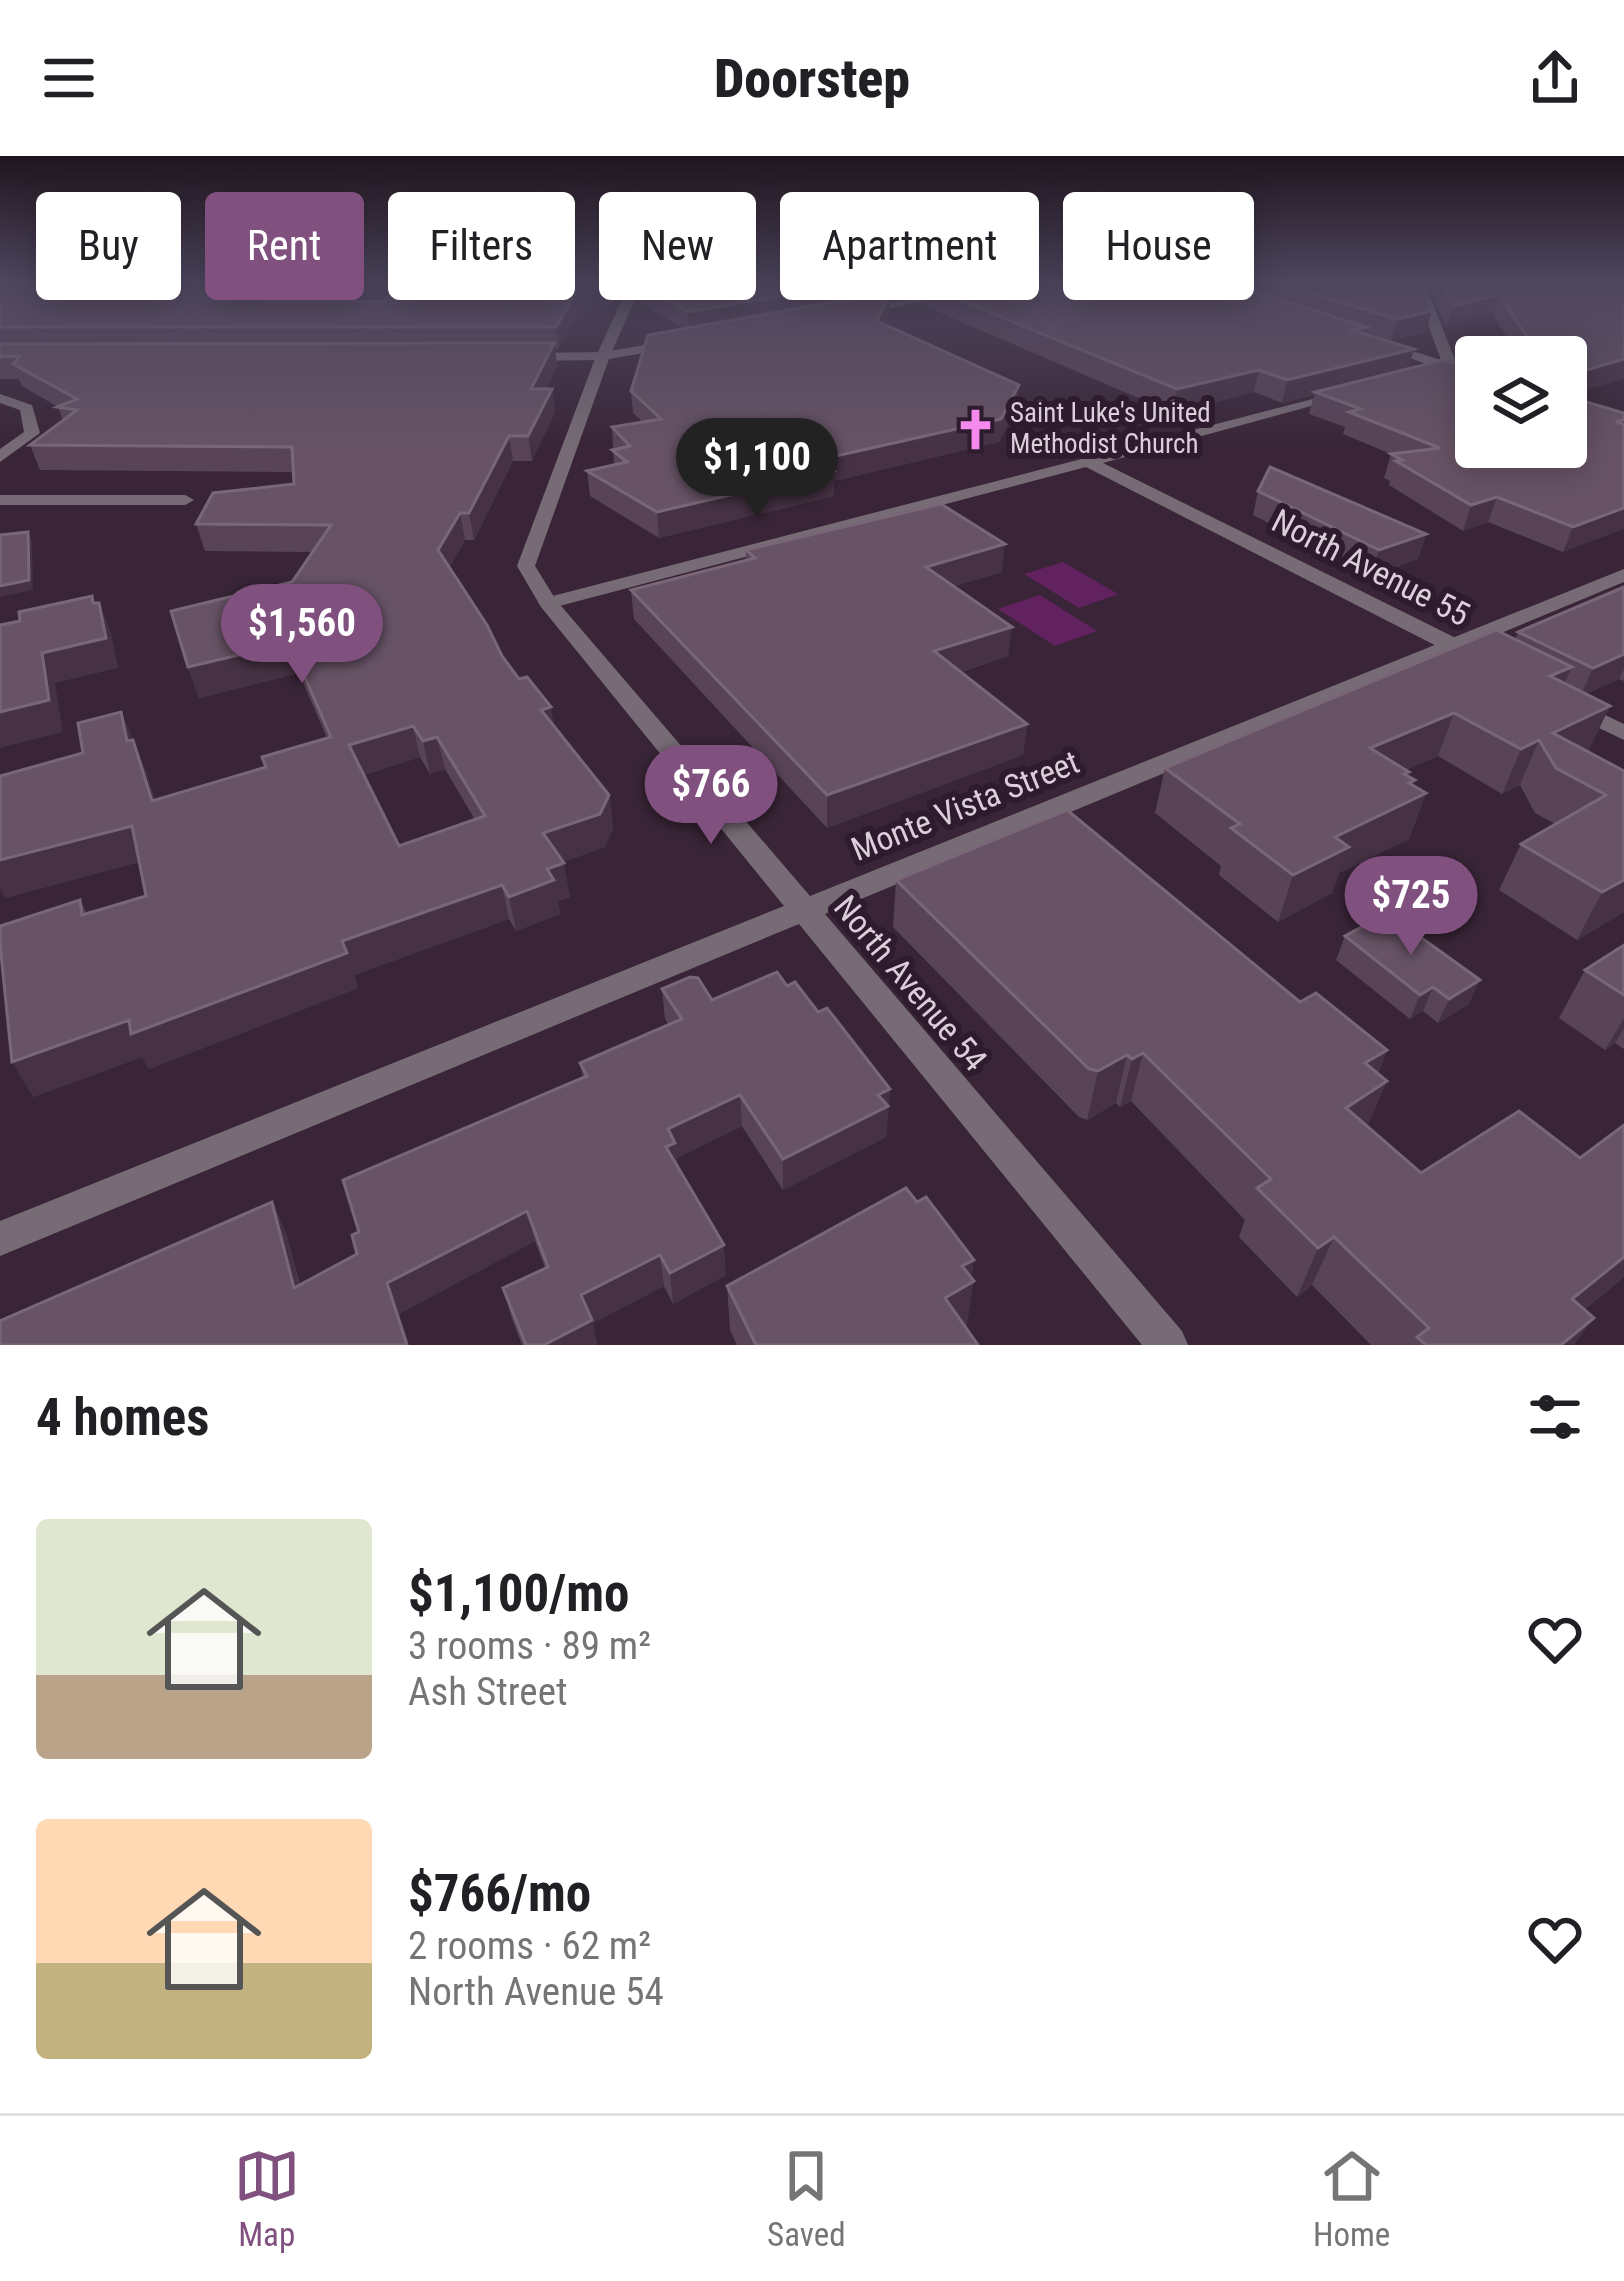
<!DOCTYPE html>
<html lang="en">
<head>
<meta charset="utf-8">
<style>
	:root { --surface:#fff; --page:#f2f2f2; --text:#202124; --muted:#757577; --line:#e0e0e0; --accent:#80507f }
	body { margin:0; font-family:"Roboto Condensed",sans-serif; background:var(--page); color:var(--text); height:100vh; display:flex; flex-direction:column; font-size:45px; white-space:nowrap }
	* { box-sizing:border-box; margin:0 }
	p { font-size:39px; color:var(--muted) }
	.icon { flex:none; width:66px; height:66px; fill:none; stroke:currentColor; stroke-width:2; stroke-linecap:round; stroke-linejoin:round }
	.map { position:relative; height:1189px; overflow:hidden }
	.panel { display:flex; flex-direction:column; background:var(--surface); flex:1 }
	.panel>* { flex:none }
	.hud { position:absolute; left:36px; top:36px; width:1554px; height:108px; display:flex; gap:24px }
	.buttons { position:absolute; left:1455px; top:180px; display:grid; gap:24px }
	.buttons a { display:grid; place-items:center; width:132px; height:132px; border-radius:12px; background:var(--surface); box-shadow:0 6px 30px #0003; font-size:60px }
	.price { position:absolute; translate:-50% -102px; padding:0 27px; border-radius:42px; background:var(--accent); color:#fff; font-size:39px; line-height:78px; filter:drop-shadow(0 3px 6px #0008) }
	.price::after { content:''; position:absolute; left:50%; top:72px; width:36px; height:27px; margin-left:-18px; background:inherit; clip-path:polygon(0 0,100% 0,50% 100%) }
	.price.active { background:#222; color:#fff }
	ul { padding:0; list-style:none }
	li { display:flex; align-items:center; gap:36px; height:300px; padding:0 36px }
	li span { display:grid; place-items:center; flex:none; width:336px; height:240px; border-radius:12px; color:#555 }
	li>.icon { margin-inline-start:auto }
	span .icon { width:144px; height:144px; fill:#fffc; stroke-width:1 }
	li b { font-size:51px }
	h2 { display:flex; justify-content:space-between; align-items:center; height:144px; padding:0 36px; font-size:51px }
	.chip { padding:0 42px; border-radius:12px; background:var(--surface); box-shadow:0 6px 30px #0003; font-size:42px; line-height:108px }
	.chip.active { background:var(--accent); color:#fff }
	header { display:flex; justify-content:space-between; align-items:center; height:156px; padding:0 36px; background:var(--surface); font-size:54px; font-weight:800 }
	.tab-bar { display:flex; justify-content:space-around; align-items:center; height:168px; border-top:3px solid var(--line); background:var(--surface); font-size:33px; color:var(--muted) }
	.tab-bar a { display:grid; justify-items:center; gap:6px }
	.tab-bar .active { color:var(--accent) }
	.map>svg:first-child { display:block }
</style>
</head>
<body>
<header><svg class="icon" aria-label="menu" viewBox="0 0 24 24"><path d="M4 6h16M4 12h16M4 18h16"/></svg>Doorstep<svg class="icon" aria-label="share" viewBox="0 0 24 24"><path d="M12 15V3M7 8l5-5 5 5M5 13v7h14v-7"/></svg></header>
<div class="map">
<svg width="1624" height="1189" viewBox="0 0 1624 1189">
	<rect width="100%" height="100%" fill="#392537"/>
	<g fill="#61225f">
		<path d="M 1063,406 L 1118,438 L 1079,452 L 1024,418 Z"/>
		<path d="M 1040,439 L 1097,475 L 1055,490 L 998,453 Z"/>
	</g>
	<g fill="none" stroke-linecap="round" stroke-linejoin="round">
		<g fill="#776c75" fill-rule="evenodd">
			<path d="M 941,125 L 956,125 L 977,134 L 862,158 L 856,154 L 958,133 Z"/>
			<path d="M 1412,125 L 1424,125 L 1457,209 L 1476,216 L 1476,224 L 1451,216 L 1422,221 L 1422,215 L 1437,212 L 1375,189 L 1381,185 L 1441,204 Z"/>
			<path d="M 674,184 L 679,185 L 679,191 L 603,204 L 524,205 L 517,201 L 524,197 L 603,196 Z"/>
			<path d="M 1336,237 L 1348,240 L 1103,307 L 1480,494 L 1483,499 L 1480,504 L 1464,504 L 1086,311 L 548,453 L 538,447 L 541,443 Z"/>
			<path d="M 0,238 L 32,249 L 40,277 L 0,306 L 0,293 L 24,276 L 20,254 L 0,247 Z"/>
			<path d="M 0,339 L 185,339 L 194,344 L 185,349 L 0,349 Z"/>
			<path d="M 1578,546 L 1624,568 L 1624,584 L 1570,558 L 1567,553 Z"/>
		</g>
		<path fill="#776c75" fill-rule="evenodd" d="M 631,125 L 643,125 L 610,200 L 535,410 L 556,444 L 810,740 L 1624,413 L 1624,426 L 825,758 L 1182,1175 L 1188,1189 L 1142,1189 L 799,768 L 0,1100 L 0,1065 L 784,750 L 541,451 L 517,410 L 596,200 Z"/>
	</g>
	<g fill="#594457" fill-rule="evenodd">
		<path d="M 0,125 L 320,125 L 296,146 L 383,145 L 405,125 L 597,125 L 558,192 L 555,192 L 557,209 L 546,233 L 552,233 L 555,256 L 532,305 L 513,305 L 474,384 L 465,384 L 449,412 L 502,500 L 609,639 L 613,672 L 605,691 L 563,706 L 570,741 L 558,745 L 560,758 L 516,775 L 509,763 L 354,819 L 358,832 L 149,913 L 142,901 L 33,941 L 80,744 L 87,758 L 146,740 L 139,706 L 5,742 L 83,597 L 121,556 L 146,616 L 155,644 L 266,612 L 327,582 L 299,517 L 199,542 L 188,511 L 292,426 L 313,396 L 205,395 L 196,368 L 294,328 L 293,316 L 40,314 L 30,289 L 63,265 L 58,251 L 22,230 L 19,223 L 0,223 ZM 420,601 L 430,618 L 445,613 L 475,664 L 399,690 L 364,619 Z"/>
		<path d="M 603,125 L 628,125 L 621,136 Z"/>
		<path d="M 638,125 L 1420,125 L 1426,176 L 1391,184 L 1365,176 L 1364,177 L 1414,193 L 1408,212 L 1566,291 L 1566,201 L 1519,201 L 1493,159 L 1446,171 L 1427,125 L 1624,125 L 1566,240 L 1624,257 L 1563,396 L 1488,366 L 1463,375 L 1389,329 L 1390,325 L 1384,322 L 1391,298 L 1343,278 L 1345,271 L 1309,258 L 1314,239 L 1282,247 L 1254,236 L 1173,257 L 922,149 L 923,135 L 890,140 L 890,155 L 884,168 L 1019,229 L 1016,252 L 999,286 L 834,325 L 834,340 L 659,382 L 590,340 L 587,315 L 614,309 L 612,271 L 643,266 L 633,257 L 631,235 L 684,173 L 639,146 Z"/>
		<path d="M 1258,335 L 1426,378 L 1418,403 L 1371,420 L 1253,359 Z"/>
		<path d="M 746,394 L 1002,416 L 954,430 L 1012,471 L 1008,500 L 961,516 L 1027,568 L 1023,599 L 827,672 L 634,463 L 631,434 L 746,404 Z"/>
		<path d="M 1624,431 L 1624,525 L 1619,523 L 1586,538 L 1589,594 L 1587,595 L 1624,615 L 1624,756 L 1577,784 L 1499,734 L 1521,688 L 1555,668 L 1535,657 L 1520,629 L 1502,638 L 1438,600 L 1406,614 L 1409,616 L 1408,620 L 1413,629 L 1426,637 L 1409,683 L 1339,717 L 1332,737 L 1278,766 L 1219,719 L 1221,710 L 1155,657 L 1165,612 L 1515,484 L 1518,476 Z"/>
		<path d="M 896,724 L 1300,846 L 1387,894 L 1378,917 L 1367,970 L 1421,1017 L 1624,1121 L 1584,1154 L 1574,1189 L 1371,1189 L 1312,1129 L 1297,1141 L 1239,1081 L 1245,1064 L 1131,945 L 1120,951 L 1116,947 L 1087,964 L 1079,961 L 893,771 Z"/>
		<path d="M 1345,780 L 1469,848 L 1438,867 L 1423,855 L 1410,863 L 1336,804 Z"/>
		<path d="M 1624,789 L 1624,893 L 1615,887 L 1605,894 L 1559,862 L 1585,814 Z"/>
		<path d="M 787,830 L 818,856 L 890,933 L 886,981 L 783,1034 L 742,970 L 677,1002 L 678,1011 L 726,1119 L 673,1148 L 664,1130 L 593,1167 L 597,1189 L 522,1189 L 512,1163 L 503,1132 L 545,1112 L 535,1085 L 399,1158 L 409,1189 L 0,1189 L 272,1046 L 286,1077 L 300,1129 L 357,1098 L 359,1076 L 583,922 L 580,907 L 668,868 L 665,863 L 662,833 L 712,844 Z"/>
		<path d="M 971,1122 L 967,1169 L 965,1170 L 978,1189 L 737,1189 L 730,1174 L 727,1130 Z"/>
	</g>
	<g fill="#463244">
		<path d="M 293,125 L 320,125 L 272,166 L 267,146 Z"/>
		<path d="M 583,125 L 597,125 L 558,192 L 556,171 Z"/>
		<path d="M 870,125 L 944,125 L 923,129 L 923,135 L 890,140 L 890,155 L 876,185 L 689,176 L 688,156 Z"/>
		<path d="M 1499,139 L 1493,159 L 1446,171 L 1453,150 Z"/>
		<path d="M 1432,155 L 1426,176 L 1391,184 L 1397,163 Z"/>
		<path d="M 554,187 L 557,209 L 534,256 L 531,233 Z"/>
		<path d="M 1414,193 L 1407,215 L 1315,236 L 1314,239 L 1282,247 L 1287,224 Z"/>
		<path d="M 1624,203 L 1624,223 L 1566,240 L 1566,220 Z"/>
		<path d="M 1259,214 L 1254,236 L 1173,257 L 1177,233 Z"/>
		<path d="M 1019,229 L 1016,252 L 999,286 L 834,325 L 834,340 L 659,382 L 657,356 L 818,304 Z"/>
		<path d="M 552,233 L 555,256 L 532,305 L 528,280 Z"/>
		<path d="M 509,280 L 513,305 L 474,384 L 469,357 Z"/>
		<path d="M 1497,341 L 1488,366 L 1463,375 L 1471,349 Z"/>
		<path d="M 1624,352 L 1624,373 L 1563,396 L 1573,371 Z"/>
		<path d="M 460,357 L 465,384 L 443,422 L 438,394 Z"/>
		<path d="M 28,376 L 32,385 L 33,434 L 0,441 L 0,430 Z"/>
		<path d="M 1426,378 L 1418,403 L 1371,420 L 1379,394 Z"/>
		<path d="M 1005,388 L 1002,416 L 924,439 L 926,411 Z"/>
		<path d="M 99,447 L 111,476 L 118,512 L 55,527 L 63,576 L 0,592 L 0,556 L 42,497 L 104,473 Z"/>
		<path d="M 1012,471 L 1008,500 L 932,525 L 934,495 Z"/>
		<path d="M 290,487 L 299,517 L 199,542 L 188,511 Z"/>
		<path d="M 1624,498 L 1624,512 L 1619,523 L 1580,541 L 1593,512 Z"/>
		<path d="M 1572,511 L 1553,553 L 1550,520 Z"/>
		<path d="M 1610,550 L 1589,594 L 1555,611 L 1553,577 Z"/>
		<path d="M 551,551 L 556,582 L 541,554 Z"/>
		<path d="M 121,556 L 134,587 L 127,585 Z"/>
		<path d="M 1454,557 L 1438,600 L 1355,637 L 1370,592 Z"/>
		<path d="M 1027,568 L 1023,599 L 827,672 L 827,639 Z"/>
		<path d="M 413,570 L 420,601 L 358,621 L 349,589 Z"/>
		<path d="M 437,581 L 445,613 L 430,618 L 423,585 Z"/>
		<path d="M 133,584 L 146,616 L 166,678 L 152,645 Z"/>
		<path d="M 1539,584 L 1520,629 L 1502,638 L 1521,593 Z"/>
		<path d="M 1409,616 L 1396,652 L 1409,627 L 1415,624 L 1406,647 L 1426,637 L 1409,683 L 1339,717 L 1332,737 L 1278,766 L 1293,719 Z"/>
		<path d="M 609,639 L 613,672 L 605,691 L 549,711 L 543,677 Z"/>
		<path d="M 132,670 L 146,704 L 5,742 L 0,733 L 0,704 Z"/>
		<path d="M 564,707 L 570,741 L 558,745 L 560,758 L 516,775 L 509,741 L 547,713 Z"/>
		<path d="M 1624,724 L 1624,756 L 1577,784 L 1602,736 Z"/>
		<path d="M 502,729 L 509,763 L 354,819 L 358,832 L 149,913 L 142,901 L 33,941 L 12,906 L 342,785 Z"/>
		<path d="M 1480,824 L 1469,848 L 1438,867 L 1449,843 Z"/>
		<path d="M 1433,831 L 1423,855 L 1410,863 L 1420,839 Z"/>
		<path d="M 1624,862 L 1624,872 L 1615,887 L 1605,894 Z"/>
		<path d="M 1387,894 L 1369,937 L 1387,925 L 1366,974 L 1326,1000 L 1365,907 Z"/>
		<path d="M 1143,897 L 1131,945 L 1120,951 L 1132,903 Z"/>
		<path d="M 1127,899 L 1116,947 L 1087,964 L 1098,915 Z"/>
		<path d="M 890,933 L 886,981 L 783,1034 L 783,1003 Z"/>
		<path d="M 740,939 L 742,970 L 677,1002 L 679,1018 L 666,991 L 668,973 Z"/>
		<path d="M 272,1046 L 286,1077 L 308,1163 L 294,1132 Z"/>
		<path d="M 527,1055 L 535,1085 L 399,1158 L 409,1189 L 407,1189 L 387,1127 Z"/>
		<path d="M 1334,1081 L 1312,1129 L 1297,1141 L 1318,1092 Z"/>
		<path d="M 724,1089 L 726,1119 L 673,1148 L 670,1117 Z"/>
		<path d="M 660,1099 L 664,1130 L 593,1167 L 597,1189 L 544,1189 L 581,1139 Z"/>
		<path d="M 1624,1101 L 1624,1121 L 1540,1189 L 1572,1143 Z"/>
		<path d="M 974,1104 L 971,1127 L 974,1125 L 967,1169 L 940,1186 L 945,1142 L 962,1110 Z"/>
		<path d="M 1594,1162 L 1574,1189 L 1561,1189 Z"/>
	</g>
	<g fill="#675365" stroke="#796778" stroke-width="3" fill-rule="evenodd">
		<path d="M 0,125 L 293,125 L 267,146 L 383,145 L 405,125 L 583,125 L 556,171 L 0,171 Z"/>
		<path d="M 638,125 L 870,125 L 688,156 L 637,127 Z"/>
		<path d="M 945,125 L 1221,125 L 1366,171 L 1352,174 L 1414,193 L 1287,224 L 1259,214 L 1177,233 L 923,129 Z"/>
		<path d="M 1269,125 L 1420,125 L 1432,155 L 1397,163 Z"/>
		<path d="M 1441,125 L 1624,125 L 1624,203 L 1566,220 L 1566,201 L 1541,201 L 1499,139 L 1453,150 Z"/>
		<path d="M 890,136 L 877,165 L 1019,229 L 1001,263 L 818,304 L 834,315 L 657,356 L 587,315 L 627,306 L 612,294 L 630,290 L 612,271 L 661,263 L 631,235 L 648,179 Z"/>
		<path d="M 554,187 L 531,233 L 552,233 L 528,280 L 509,280 L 469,357 L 460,357 L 438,394 L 487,469 L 502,500 L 519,523 L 527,521 L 551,551 L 541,554 L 609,639 L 600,658 L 543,677 L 564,707 L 547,713 L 554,724 L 509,741 L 502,729 L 342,785 L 347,797 L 131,878 L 129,864 L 12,906 L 0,788 L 0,770 L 80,744 L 82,759 L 146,740 L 132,670 L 0,704 L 0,620 L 83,597 L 78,567 L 121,556 L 127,585 L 133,584 L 152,645 L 266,611 L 262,601 L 331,581 L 290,487 L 188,511 L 171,455 L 292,426 L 331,369 L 196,368 L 213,337 L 294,328 L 292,291 L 30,289 L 77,254 L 57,251 L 77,243 L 13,208 L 20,200 L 0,201 L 0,188 ZM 413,570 L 423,585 L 437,581 L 485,660 L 399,690 L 349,589 Z"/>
		<path d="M 1443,204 L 1476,213 L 1476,291 L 1566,291 L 1566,240 L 1624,257 L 1624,264 L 1616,266 L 1624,268 L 1624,352 L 1573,371 L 1497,341 L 1471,349 L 1396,305 L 1402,304 L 1391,298 L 1440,292 L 1349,256 L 1361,253 L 1315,236 Z"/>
		<path d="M 1270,311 L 1426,378 L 1379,394 L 1258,335 Z"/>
		<path d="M 941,348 L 1005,388 L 926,411 L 1012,471 L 934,495 L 1027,568 L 827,639 L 631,434 L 755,402 L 746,394 Z"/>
		<path d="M 28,376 L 29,424 L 0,430 L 0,379 Z"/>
		<path d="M 1624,431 L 1624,498 L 1593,512 L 1518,476 Z"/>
		<path d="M 92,440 L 93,447 L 99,447 L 106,482 L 42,497 L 49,544 L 0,556 L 0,469 L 20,465 L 19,456 Z"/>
		<path d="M 1496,474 L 1572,511 L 1550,520 L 1610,550 L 1553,577 L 1624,615 L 1624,724 L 1602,736 L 1521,688 L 1606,639 L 1556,612 L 1539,584 L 1521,593 L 1454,557 L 1370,592 L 1409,616 L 1404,618 L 1415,624 L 1409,627 L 1426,637 L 1335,681 L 1349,691 L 1293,719 L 1231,672 L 1240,668 L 1165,612 Z"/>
		<path d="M 1067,654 L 1300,846 L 1316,837 L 1387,894 L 1365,907 L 1387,925 L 1346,952 L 1421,1017 L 1519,955 L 1580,1002 L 1624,969 L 1624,1101 L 1572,1143 L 1594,1162 L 1561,1189 L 1426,1189 L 1417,1181 L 1429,1172 L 1334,1081 L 1318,1092 L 1257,1032 L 1271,1023 L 1143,897 L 1132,903 L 1127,899 L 1098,915 L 1089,913 L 896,724 Z"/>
		<path d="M 1387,757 L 1480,824 L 1449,843 L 1433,831 L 1420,839 L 1345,780 Z"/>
		<path d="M 1624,789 L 1624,839 L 1585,814 Z"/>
		<path d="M 777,816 L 787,830 L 795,826 L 818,856 L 827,852 L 890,933 L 878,939 L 888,950 L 783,1003 L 740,939 L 668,973 L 675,987 L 666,991 L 724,1089 L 670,1117 L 660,1099 L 581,1139 L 592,1164 L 544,1189 L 526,1189 L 503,1132 L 548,1111 L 527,1055 L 387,1127 L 407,1189 L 0,1189 L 0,1165 L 272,1046 L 294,1132 L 357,1098 L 352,1079 L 359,1076 L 343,1024 L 587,920 L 580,907 L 682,863 L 662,833 L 690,821 L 698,822 L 712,844 Z"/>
		<path d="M 906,1032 L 917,1046 L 926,1041 L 974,1104 L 962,1110 L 974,1125 L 945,1142 L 978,1189 L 756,1189 L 727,1130 Z"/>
	</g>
	<linearGradient id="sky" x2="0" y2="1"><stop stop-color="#1f141e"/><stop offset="0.43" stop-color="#4e465e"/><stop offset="1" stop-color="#4e465e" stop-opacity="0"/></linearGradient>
	<rect width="1624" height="291" fill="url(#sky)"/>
	<defs>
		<symbol id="church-bare" viewBox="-9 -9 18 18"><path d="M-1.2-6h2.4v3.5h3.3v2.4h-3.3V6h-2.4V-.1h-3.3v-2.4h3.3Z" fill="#f589ee" stroke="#2e1b2d" stroke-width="2.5" paint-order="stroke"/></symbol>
	</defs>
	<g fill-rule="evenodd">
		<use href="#church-bare" x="946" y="244" width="59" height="59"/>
	</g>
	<g text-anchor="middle" stroke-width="12" stroke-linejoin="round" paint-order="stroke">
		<g font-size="27" fill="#dccfdb" stroke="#2e1b2d" text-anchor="start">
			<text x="1010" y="266">Saint Luke's United<tspan x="1010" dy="31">Methodist Church</tspan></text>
		</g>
		<g font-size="33" fill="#dccfdb" stroke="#2e1b2d">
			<text transform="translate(1371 411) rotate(27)" y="12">North Avenue 55</text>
			<text transform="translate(965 649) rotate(-22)" y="12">Monte Vista Street</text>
			<text transform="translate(911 827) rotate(50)" y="12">North Avenue 54</text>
		</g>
	</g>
</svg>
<div class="buttons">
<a><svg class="icon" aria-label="layers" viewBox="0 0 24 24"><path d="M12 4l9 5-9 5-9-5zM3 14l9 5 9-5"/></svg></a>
</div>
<b class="price active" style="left:757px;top:364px">$1,100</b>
<b class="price" style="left:302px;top:530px">$1,560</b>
<b class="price" style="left:711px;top:691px">$766</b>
<b class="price" style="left:1411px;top:802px">$725</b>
<div class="hud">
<a class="chip">Buy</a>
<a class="chip active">Rent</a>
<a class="chip">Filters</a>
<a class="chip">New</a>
<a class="chip">Apartment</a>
<a class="chip">House</a>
</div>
</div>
<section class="panel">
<h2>4 homes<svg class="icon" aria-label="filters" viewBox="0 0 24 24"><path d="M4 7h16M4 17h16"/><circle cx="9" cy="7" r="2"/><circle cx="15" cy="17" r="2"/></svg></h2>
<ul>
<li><span style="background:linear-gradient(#dfe7d0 65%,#b9a48a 0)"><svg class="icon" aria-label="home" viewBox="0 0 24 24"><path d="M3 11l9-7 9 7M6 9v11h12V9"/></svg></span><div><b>$1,100/mo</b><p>3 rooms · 89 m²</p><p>Ash Street</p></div><svg class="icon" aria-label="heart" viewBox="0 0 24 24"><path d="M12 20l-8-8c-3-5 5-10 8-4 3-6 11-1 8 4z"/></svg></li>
<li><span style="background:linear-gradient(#ffd9b3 60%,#c2b280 0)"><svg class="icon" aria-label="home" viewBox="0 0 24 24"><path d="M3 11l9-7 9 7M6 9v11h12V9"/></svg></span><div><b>$766/mo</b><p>2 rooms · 62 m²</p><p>North Avenue 54</p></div><svg class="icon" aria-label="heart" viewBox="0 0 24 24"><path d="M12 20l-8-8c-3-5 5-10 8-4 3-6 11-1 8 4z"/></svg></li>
</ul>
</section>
<nav class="tab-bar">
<a class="active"><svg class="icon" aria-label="map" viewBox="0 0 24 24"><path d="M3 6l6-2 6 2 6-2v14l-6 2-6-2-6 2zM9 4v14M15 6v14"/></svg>Map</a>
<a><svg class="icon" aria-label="saved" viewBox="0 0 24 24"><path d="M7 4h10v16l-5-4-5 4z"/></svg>Saved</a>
<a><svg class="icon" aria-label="home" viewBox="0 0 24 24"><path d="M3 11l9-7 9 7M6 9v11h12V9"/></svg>Home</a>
</nav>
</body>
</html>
